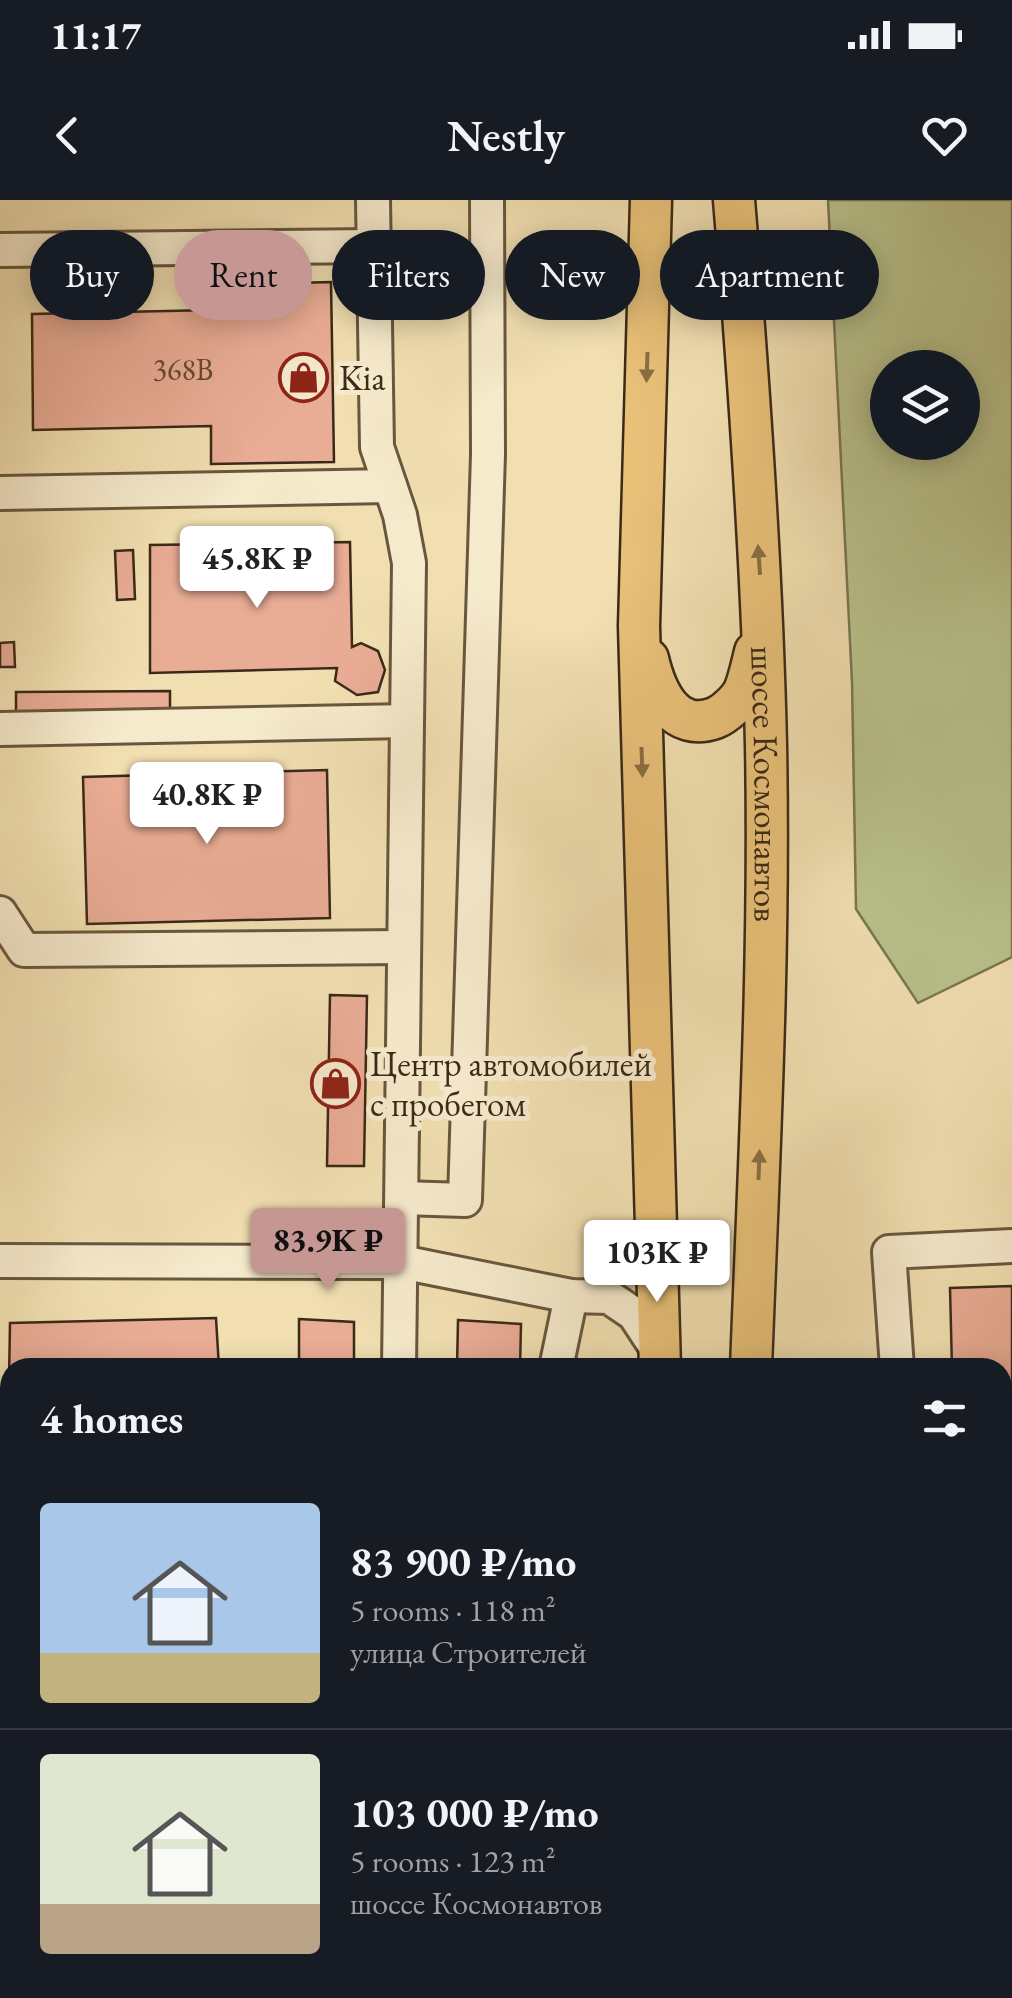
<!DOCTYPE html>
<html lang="en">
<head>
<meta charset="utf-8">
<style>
	:root { --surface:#171b24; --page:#20242c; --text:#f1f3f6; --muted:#9ea1a6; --line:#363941; --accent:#c59692 }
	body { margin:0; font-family:"EB Garamond",serif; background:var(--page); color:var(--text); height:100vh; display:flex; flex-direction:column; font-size:38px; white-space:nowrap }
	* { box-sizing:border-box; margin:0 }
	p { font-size:32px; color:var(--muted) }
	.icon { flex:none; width:55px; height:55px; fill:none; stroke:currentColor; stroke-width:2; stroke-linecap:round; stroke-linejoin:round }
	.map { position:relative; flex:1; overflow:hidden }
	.details { position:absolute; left:0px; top:1158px; width:1012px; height:642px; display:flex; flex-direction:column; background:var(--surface); border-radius:30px 30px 0 0; box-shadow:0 5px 25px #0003 }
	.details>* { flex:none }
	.top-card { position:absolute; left:30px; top:30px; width:952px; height:90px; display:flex; gap:20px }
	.fabs { position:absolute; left:870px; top:150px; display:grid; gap:20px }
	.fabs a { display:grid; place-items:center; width:110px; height:110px; border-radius:50%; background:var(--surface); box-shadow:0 5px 25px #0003; font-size:50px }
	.price { position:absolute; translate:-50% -85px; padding:0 22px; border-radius:10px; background:#fff; color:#222; font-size:32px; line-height:65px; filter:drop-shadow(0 2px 5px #0008) }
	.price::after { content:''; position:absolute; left:50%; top:60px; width:30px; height:22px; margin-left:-15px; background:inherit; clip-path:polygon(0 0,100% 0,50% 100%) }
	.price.active { background:var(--accent); color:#111 }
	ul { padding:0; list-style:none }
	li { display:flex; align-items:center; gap:30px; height:250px; padding:0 40px }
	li+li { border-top:2px solid var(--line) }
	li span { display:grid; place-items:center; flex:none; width:280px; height:200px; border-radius:10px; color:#555 }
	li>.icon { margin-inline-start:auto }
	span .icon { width:120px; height:120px; fill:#fffc; stroke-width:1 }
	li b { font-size:42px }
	h2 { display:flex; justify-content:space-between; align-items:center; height:120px; padding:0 40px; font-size:42px }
	.pill { padding:0 35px; border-radius:45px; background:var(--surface); box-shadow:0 5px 25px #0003; font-size:35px; line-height:90px }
	.pill.active { background:var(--accent); color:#111 }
	.status { display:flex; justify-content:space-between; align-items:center; height:70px; padding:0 50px; background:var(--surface); direction:ltr }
	.status svg { height:28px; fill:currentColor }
	header { display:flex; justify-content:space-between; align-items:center; height:130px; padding:0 40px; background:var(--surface); font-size:45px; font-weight:600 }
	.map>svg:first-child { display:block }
</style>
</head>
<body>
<div class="status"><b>11:17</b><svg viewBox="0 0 49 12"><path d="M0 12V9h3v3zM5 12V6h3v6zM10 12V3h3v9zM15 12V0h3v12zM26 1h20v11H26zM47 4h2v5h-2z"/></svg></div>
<header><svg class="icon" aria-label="back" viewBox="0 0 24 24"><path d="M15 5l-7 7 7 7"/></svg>Nestly<svg class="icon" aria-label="heart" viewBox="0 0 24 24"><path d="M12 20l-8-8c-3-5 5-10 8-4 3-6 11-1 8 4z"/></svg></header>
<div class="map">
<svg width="1012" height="1798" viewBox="0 0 1012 1798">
	<rect width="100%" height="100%" fill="#f1dfb1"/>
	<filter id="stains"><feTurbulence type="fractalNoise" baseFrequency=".002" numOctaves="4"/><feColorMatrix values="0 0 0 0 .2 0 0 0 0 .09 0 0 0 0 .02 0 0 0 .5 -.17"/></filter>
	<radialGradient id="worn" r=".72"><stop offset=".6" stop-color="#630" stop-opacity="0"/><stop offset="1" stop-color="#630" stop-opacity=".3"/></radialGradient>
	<g fill="#b9c28c" stroke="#7a7652" stroke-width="2.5" fill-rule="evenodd">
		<path d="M 828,0 L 1012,0 L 1012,757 L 918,803 L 856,709 L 852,482 ZM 888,168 L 962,168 L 962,242 L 888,242 Z"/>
		<path d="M 1012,1717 L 1012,1798 L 893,1798 L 893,1790 L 1002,1790 L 1003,1722 Z"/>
	</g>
	<g fill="#e9ac95" stroke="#3b2a17" stroke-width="2.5">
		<path d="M 331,82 L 334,262 L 211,264 L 211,226 L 33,230 L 32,114 L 211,110 L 210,85 Z"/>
		<path d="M 350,342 L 352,447 L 361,443 L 378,451 L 385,470 L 378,492 L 357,495 L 335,481 L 337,468 L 150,473 L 150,345 Z"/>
		<path d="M 133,350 L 135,399 L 117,400 L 115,351 Z"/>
		<path d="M 14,442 L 15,467 L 0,467 L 0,443 Z"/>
		<path d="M 170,491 L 170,518 L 16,519 L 16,492 Z"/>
		<path d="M 327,570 L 330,718 L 87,724 L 83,577 Z"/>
		<path d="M 330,795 L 367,796 L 364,966 L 327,966 Z"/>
		<path d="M 1012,1086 L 1012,1381 L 1002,1381 L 1002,1168 L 952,1168 L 950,1088 Z"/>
		<path d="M 216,1118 L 219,1168 L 10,1168 L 9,1181 L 10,1123 Z"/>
		<path d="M 299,1119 L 354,1122 L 354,1168 L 299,1168 Z"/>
		<path d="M 458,1120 L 521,1124 L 520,1168 L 457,1168 Z"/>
		<rect x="295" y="1790" width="63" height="8"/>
		<path d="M 436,1790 L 500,1790 L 501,1798 L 436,1798 Z"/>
		<path d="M 533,1790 L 561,1790 L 562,1798 L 533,1798 Z"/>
	</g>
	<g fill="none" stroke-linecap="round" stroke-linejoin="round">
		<defs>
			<g id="minor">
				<path d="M 373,0 L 377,247 L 400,315 L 409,363 L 399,1168"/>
				<path d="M 0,50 L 374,46"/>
				<path d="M 0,293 L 390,286"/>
				<path d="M 0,529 L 407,521"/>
				<path d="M 0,713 L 24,750 L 404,747"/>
				<path d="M 402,998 L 465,1000 L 488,254 L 487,0"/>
				<path d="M 0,1061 L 401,1062 L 571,1096 L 609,1097 L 634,1114 L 659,1152"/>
				<path d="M 556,1168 L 571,1096"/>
				<path d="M 897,1168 L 889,1052 L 1012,1046"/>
				<path d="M 1002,1395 L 1012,1395"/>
				<path d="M 0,1400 L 4,1496"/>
				<path d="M 283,1790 L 283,1798"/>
				<path d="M 518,1790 L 518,1798"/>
				<path d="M 388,1798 L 389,1790"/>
			</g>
			<g id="major">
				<path d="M 651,0 L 639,426 L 660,1168"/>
				<path id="s1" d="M 734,0 C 749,181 762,364 766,545 C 770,753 759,960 751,1168"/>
				<path d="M 648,459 C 656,493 674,533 715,518 C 725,514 739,501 744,491 C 749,479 752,464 755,452"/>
				<path d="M 684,1790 L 684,1798"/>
				<path d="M 752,1790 L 752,1798"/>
			</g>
		</defs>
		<use href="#minor" stroke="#68573e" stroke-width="38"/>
		<use href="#major" stroke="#3b2a17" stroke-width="45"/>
		<path stroke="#3b2a17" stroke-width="5" stroke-dasharray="2.5 5" stroke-linecap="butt" d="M 5,1526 L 5,1798"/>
		<use href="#minor" stroke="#f6eacc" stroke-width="32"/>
		<use href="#major" stroke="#e8c078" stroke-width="40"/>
	</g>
	<defs><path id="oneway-solid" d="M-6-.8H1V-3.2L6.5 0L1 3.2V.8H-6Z" transform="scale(2.5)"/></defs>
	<g fill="#896e43">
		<use href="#oneway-solid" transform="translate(647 167) rotate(92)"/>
		<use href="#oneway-solid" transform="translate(759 360) rotate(-94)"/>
		<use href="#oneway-solid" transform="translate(642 562) rotate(88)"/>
		<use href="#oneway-solid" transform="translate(759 965) rotate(-88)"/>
	</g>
	<defs>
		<symbol id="shop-ring" viewBox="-11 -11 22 22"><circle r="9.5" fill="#f6eacc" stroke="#8f2418" stroke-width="1.5"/><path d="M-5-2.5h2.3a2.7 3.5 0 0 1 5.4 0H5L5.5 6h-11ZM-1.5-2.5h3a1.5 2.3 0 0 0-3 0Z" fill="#8f2418"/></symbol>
	</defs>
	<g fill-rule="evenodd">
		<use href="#shop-ring" x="276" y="150" width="55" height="55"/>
		<use href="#shop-ring" x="308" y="856" width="55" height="55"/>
	</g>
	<g text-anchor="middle" stroke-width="10" stroke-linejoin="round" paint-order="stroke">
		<g font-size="30" fill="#664a36">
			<text x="183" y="180">368В</text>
		</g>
		<g font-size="35" fill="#3b2a17" stroke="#f6eacc" text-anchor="start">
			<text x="339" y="190">Kia</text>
			<text x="370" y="876">Центр автомобилей<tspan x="370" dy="40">с пробегом</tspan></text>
		</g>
		<g font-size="35" fill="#3b2a17" stroke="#f6eacc">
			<text dy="12" stroke="none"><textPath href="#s1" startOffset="585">шоссе Космонавтов</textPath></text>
		</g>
	</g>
	<rect width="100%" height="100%" filter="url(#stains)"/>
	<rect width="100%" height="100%" fill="url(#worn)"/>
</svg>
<div class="fabs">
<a><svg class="icon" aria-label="layers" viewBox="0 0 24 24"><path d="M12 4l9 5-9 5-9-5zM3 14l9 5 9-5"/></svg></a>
</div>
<b class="price" style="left:257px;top:411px">45.8K ₽</b>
<b class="price" style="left:207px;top:647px">40.8K ₽</b>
<b class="price active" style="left:328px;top:1093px">83.9K ₽</b>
<b class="price" style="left:657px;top:1105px">103K ₽</b>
<div class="top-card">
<a class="pill">Buy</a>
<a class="pill active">Rent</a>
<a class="pill">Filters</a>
<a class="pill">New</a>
<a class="pill">Apartment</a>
</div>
<section class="details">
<h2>4 homes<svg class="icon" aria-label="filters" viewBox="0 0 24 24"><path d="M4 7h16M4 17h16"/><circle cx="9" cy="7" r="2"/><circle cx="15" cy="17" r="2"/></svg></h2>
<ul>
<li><span style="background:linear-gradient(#a9c7e8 75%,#c2b280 0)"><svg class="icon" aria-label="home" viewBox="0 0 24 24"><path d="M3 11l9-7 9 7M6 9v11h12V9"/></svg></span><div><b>83 900 ₽/mo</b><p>5 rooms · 118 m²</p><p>улица Строителей</p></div></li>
<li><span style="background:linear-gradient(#dfe7d0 75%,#b9a48a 0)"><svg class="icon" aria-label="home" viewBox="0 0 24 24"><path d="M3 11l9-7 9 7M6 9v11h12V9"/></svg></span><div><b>103 000 ₽/mo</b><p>5 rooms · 123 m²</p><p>шоссе Космонавтов</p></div></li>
</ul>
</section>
</div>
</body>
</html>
